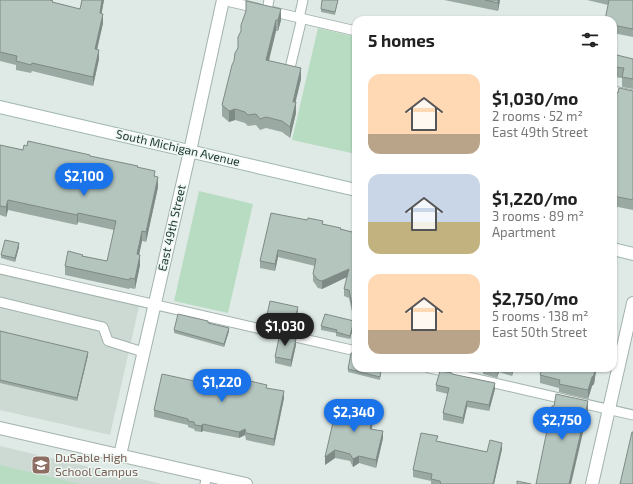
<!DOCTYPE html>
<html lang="en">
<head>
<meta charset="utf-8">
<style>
	:root { --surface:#fff; --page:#f6f6f6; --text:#222; --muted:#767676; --accent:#1a73e8 }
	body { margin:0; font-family:"Exo 2",sans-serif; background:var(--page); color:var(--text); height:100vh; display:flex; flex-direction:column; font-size:15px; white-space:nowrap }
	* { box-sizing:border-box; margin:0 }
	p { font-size:13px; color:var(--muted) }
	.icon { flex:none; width:22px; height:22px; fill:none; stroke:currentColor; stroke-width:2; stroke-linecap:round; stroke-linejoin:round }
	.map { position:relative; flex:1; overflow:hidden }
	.drawer { position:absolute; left:352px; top:16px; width:265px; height:356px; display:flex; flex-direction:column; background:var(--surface); border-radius:12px; box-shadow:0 1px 3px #0004 }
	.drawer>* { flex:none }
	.price { position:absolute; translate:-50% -34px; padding:0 9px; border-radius:14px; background:var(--accent); color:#fff; font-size:13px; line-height:26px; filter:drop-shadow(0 1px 2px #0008) }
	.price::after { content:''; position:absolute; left:50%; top:24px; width:12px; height:9px; margin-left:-6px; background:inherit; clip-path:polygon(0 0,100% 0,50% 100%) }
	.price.active { background:#222; color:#fff }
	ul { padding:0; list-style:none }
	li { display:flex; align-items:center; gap:12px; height:100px; padding:0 16px }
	li span { display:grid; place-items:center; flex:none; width:112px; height:80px; border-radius:12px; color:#555 }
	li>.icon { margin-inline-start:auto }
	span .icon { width:48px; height:48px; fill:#fffc; stroke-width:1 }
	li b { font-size:17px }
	h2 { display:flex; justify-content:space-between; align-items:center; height:48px; padding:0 16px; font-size:17px }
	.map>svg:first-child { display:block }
</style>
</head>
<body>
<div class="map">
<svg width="633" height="484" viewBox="0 0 633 484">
	<rect width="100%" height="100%" fill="#dfeae6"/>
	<g fill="#cddad4">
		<path d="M 0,269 L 140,302 L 110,435 L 0,410 Z"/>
		<path d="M 0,446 L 162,484 L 0,484 Z"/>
	</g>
	<g fill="#b8dcc2">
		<path d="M 318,28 L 356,37 L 356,154 L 292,140 Z"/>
		<path d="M 199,191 L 253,204 L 228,313 L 174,301 Z"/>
		<path d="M 0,465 L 80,484 L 0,484 Z"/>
	</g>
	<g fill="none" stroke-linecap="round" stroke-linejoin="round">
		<defs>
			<g id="lane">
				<path d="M 222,0 L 257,8"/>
				<path d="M 267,10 L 269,0"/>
				<path d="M 270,11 L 356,31"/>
				<path d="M 299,18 L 303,0"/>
				<path d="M 290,68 L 302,18"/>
				<path d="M 613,91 L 633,95"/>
				<path d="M 0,269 L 356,351"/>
				<path d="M 0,302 L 103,327 L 108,341 L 143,352"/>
				<path d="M 429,368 L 633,415"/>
				<path d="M 205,484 L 207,475"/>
			</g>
			<g id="street">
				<path d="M 0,428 L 246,484"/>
				<path d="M 120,455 L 190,151 L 223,0"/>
				<path d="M 592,484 L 633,303"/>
			</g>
			<g id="secondary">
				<path d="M 0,107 L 356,190"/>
				<path d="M 613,249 L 633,254"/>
			</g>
		</defs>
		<use href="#lane" stroke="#a2b2ad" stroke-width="11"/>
		<use href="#street" stroke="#a2b2ad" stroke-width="14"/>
		<use href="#secondary" stroke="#9eb6ae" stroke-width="14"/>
		<use href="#lane" stroke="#fff" stroke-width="9"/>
		<use href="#street" stroke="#fff" stroke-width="12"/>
		<use href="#secondary" stroke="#fff" stroke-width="12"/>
	</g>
	<g fill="#9ba9a3">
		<path d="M 0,0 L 52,0 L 53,2 L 80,9 L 82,0 L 104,0 L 101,14 L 103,23 L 97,50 L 99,59 L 93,86 L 32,71 L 31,73 L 16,70 L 16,65 L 0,61 Z"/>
		<path d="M 338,0 L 335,15 L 321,12 L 321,9 Z"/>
		<path d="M 444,0 L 500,0 L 498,11 Z"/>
		<path d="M 587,0 L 633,0 L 633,37 L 613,33 L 613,20 L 608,5 Z"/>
		<path d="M 246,11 L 281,20 L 278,31 L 276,31 L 269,61 L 301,79 L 295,102 L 296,113 L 290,138 L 282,132 L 266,128 L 260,130 L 256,125 L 248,126 L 245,123 L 235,120 L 229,122 L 222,116 L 222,105 L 238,48 Z"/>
		<path d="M 613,54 L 633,59 L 633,89 L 622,87 L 622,78 L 613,77 Z"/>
		<path d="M 633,91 L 633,210 L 613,206 L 613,92 L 618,93 Z"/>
		<path d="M 0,145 L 23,150 L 90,156 L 138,167 L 155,176 L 158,187 L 146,242 L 142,241 L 139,255 L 140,265 L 135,289 L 130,288 L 129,289 L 65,275 L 65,266 L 83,256 L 107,261 L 114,230 L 78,222 L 77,225 L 8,210 L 6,217 L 0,215 Z"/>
		<path d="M 271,213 L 323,224 L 356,233 L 356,312 L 354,321 L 354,324 L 350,339 L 336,336 L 336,333 L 321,330 L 321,326 L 354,321 L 349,298 L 344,296 L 344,289 L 347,277 L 322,289 L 318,288 L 313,281 L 313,274 L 315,266 L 278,257 L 275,271 L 260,268 L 260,261 Z"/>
		<path d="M 19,247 L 15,262 L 1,258 L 1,255 Z"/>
		<path d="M 298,311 L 293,330 L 282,328 L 283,322 L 267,319 L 267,315 Z"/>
		<path d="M 174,330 L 229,331 L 224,347 L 174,333 Z"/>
		<path d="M 0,331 L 88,355 L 77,401 L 0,383 Z"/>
		<path d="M 290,337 L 296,345 L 291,367 L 275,363 L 275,357 Z"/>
		<path d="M 382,368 L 380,380 L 348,372 L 348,369 Z"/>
		<path d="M 483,368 L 514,368 L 512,376 L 499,372 L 497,378 L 483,374 Z"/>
		<path d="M 596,371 L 594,384 L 592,386 L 588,399 L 559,392 L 559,388 L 540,383 L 540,375 L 597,371 Z"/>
		<path d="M 452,374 L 495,389 L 489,411 L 467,407 L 463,424 L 443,420 L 443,413 L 448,394 L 436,391 L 436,385 Z"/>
		<path d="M 199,382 L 267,388 L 284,398 L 274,446 L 246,440 L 245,435 L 239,438 L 203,431 L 201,432 L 195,431 L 194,429 L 188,427 L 188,425 L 154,417 L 154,410 Z"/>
		<path d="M 352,408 L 373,421 L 372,429 L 383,438 L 376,468 L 359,463 L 353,467 L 350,461 L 335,458 L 325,465 Z"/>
		<path d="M 438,441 L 487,452 L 502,449 L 494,484 L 431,484 L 431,481 L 413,477 L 413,470 Z"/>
	</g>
	<g fill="#7e8a85">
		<path d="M 102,0 L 104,0 L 100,22 L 100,13 Z"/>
		<path d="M 498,0 L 500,0 L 498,11 Z"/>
		<path d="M 281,9 L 281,20 L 278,31 L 278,20 Z"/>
		<path d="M 103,14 L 103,23 L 95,58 L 95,49 Z"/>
		<path d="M 276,20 L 276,31 L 266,71 L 266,60 Z"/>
		<path d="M 99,50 L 99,59 L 93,86 L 93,77 Z"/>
		<path d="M 301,68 L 301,79 L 293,113 L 293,102 Z"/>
		<path d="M 296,102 L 296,113 L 290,138 L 290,127 Z"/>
		<path d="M 235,109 L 235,120 L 229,122 L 229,111 Z"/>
		<path d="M 158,177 L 158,187 L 146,242 L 146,232 Z"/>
		<path d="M 8,200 L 8,210 L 6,217 L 6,207 Z"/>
		<path d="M 78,213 L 78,222 L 77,225 L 77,215 Z"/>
		<path d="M 142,231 L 142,241 L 137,264 L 137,254 Z"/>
		<path d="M 19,243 L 19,247 L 15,262 L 15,258 Z"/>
		<path d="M 278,250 L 278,257 L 275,271 L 275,264 Z"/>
		<path d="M 140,255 L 140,265 L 135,289 L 135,279 Z"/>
		<path d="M 349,269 L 349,276 L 322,289 L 322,281 Z"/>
		<path d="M 356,305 L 356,312 L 354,322 L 354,314 Z"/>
		<path d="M 298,307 L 298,311 L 293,330 L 293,327 Z"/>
		<path d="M 354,321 L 354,324 L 350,339 L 350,336 Z"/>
		<path d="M 229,328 L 229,331 L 224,347 L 224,344 Z"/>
		<path d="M 296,339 L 296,345 L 291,367 L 291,360 Z"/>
		<path d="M 88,352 L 88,355 L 77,401 L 77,398 Z"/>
		<path d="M 498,368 L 499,368 L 499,372 L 497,378 Z"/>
		<path d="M 512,368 L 514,368 L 512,376 Z"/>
		<path d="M 595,368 L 598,368 L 597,371 L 596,371 L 594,384 L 592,386 L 588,399 L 588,390 Z"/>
		<path d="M 495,383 L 495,389 L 489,411 L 489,405 Z"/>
		<path d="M 284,391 L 284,398 L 274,446 L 274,439 Z"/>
		<path d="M 467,401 L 467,407 L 463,424 L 463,418 Z"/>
		<path d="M 588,401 L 588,411 L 571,484 L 569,484 Z"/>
		<path d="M 373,414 L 373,421 L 370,436 L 370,429 Z"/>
		<path d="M 203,424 L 203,431 L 201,432 L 201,426 Z"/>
		<path d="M 245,429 L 245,435 L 239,438 L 239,432 Z"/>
		<path d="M 383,431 L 383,438 L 376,468 L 376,460 Z"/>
		<path d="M 502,443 L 502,449 L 494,484 L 493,484 Z"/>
		<path d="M 335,450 L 335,458 L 325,465 L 325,457 Z"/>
		<path d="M 359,456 L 359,463 L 353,467 L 353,459 Z"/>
	</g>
	<g fill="#b4c5be" stroke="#7e8a85">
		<path d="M 0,0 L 50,0 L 53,1 L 52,2 L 80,9 L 82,0 L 102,0 L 100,13 L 103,14 L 95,49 L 99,50 L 93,77 L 32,63 L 31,65 L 16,61 L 17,56 L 0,52 Z"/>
		<path d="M 322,0 L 338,0 L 335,12 L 321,9 Z"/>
		<path d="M 485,0 L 498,0 L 498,3 Z"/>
		<path d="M 609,0 L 633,0 L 633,29 L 613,25 L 613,20 L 605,20 Z"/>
		<path d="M 246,1 L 281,9 L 278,20 L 276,20 L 266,60 L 301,68 L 293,102 L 296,102 L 290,127 L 282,121 L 266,117 L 260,119 L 256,114 L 248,115 L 245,112 L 235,109 L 229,111 L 222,105 L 232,65 L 234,61 L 235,53 L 238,48 L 238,37 L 241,31 L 241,25 L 246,11 Z"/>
		<path d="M 613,54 L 633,59 L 633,79 L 622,77 L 624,68 L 613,67 Z"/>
		<path d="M 619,88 L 633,91 L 633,200 L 613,196 L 613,92 L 618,93 Z"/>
		<path d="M 28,141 L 90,155 L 90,156 L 138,166 L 137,167 L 155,171 L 154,176 L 158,177 L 146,232 L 142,231 L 137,254 L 140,255 L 135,279 L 130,278 L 129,280 L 65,266 L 68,251 L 83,255 L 82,256 L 107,261 L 116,221 L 78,213 L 77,215 L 8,200 L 6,207 L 0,206 L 0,145 L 23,150 L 24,145 L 27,146 Z"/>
		<path d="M 271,213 L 307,220 L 308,218 L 323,221 L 322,224 L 341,228 L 340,229 L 356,233 L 356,305 L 354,314 L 349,290 L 344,289 L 349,269 L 322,281 L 318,280 L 313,274 L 316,259 L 278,250 L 275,264 L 260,261 Z"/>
		<path d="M 5,240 L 19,243 L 15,258 L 1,255 Z"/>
		<path d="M 270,301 L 298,307 L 293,327 L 282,325 L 284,319 L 267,315 Z"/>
		<path d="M 178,314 L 208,321 L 208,323 L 229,328 L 224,344 L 174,330 Z"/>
		<path d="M 325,314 L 354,321 L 350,336 L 336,332 L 337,330 L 321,326 Z"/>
		<path d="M 0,331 L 88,352 L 77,398 L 0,380 Z"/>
		<path d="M 280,333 L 290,336 L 290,337 L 296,339 L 291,360 L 275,357 Z"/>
		<path d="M 351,353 L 356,354 L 356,368 L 381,368 L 380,377 L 348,369 Z"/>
		<path d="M 542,368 L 595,368 L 594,375 L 592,377 L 588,390 L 559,384 L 560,380 L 540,375 Z"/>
		<path d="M 440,371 L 452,373 L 452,374 L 495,383 L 489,405 L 467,401 L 463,418 L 443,413 L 449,388 L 436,385 Z"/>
		<path d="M 216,373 L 267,385 L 266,388 L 284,391 L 274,439 L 246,433 L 245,429 L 239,432 L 203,424 L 201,426 L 195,425 L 194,422 L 188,421 L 188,419 L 154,410 L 162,374 L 199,382 L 201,376 L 215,378 Z"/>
		<path d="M 556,394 L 588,401 L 569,484 L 536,484 L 552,406 L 554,406 Z"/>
		<path d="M 338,401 L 352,404 L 351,408 L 373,414 L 370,429 L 383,431 L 376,460 L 359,456 L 353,459 L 350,454 L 335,450 L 325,457 Z"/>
		<path d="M 632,432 L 633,432 L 633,484 L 620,484 Z"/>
		<path d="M 421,433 L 438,436 L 436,441 L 487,452 L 490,440 L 502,443 L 493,484 L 441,484 L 440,481 L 431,479 L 432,474 L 413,470 Z"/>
		<path d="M 517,481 L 531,484 L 517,484 Z"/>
	</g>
	<defs>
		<symbol id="school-square" viewBox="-11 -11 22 22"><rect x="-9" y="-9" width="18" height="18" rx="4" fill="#8d6e63" stroke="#eff7f3"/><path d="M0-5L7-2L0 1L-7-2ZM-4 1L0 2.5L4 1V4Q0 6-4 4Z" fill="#fff"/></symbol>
	</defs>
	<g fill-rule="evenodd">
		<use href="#school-square" x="30" y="454" width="22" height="22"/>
	</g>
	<g text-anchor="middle" stroke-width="3" stroke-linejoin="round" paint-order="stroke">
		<g font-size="12" fill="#203a34" stroke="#eff7f3">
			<text transform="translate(178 148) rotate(13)" y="4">South Michigan Avenue</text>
			<text transform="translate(172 228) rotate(-77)" y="4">East 49th Street</text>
		</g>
		<g font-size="12" fill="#785e54" stroke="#eff7f3" text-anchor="start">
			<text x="55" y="462">DuSable High<tspan x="55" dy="14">School Campus</tspan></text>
		</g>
	</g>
</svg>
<b class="price" style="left:84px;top:197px">$2,100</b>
<b class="price active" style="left:285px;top:347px">$1,030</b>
<b class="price" style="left:222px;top:403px">$1,220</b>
<b class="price" style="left:354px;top:433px">$2,340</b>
<b class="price" style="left:562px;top:441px">$2,750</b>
<section class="drawer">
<h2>5 homes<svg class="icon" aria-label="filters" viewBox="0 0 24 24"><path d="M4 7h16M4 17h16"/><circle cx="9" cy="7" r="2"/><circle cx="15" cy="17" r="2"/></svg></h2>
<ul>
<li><span style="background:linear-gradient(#ffd9b3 75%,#b9a48a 0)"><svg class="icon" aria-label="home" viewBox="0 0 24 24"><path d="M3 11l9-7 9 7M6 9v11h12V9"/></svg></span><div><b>$1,030/mo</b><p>2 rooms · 52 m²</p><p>East 49th Street</p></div></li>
<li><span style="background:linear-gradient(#c9d6e8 60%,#c2b280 0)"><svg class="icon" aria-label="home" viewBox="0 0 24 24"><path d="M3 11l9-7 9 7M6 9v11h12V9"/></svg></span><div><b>$1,220/mo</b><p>3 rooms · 89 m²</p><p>Apartment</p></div></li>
<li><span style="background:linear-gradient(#ffd9b3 70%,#b9a48a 0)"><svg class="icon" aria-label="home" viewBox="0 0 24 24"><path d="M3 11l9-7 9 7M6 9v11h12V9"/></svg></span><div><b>$2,750/mo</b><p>5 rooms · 138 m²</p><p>East 50th Street</p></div></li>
</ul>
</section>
</div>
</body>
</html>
